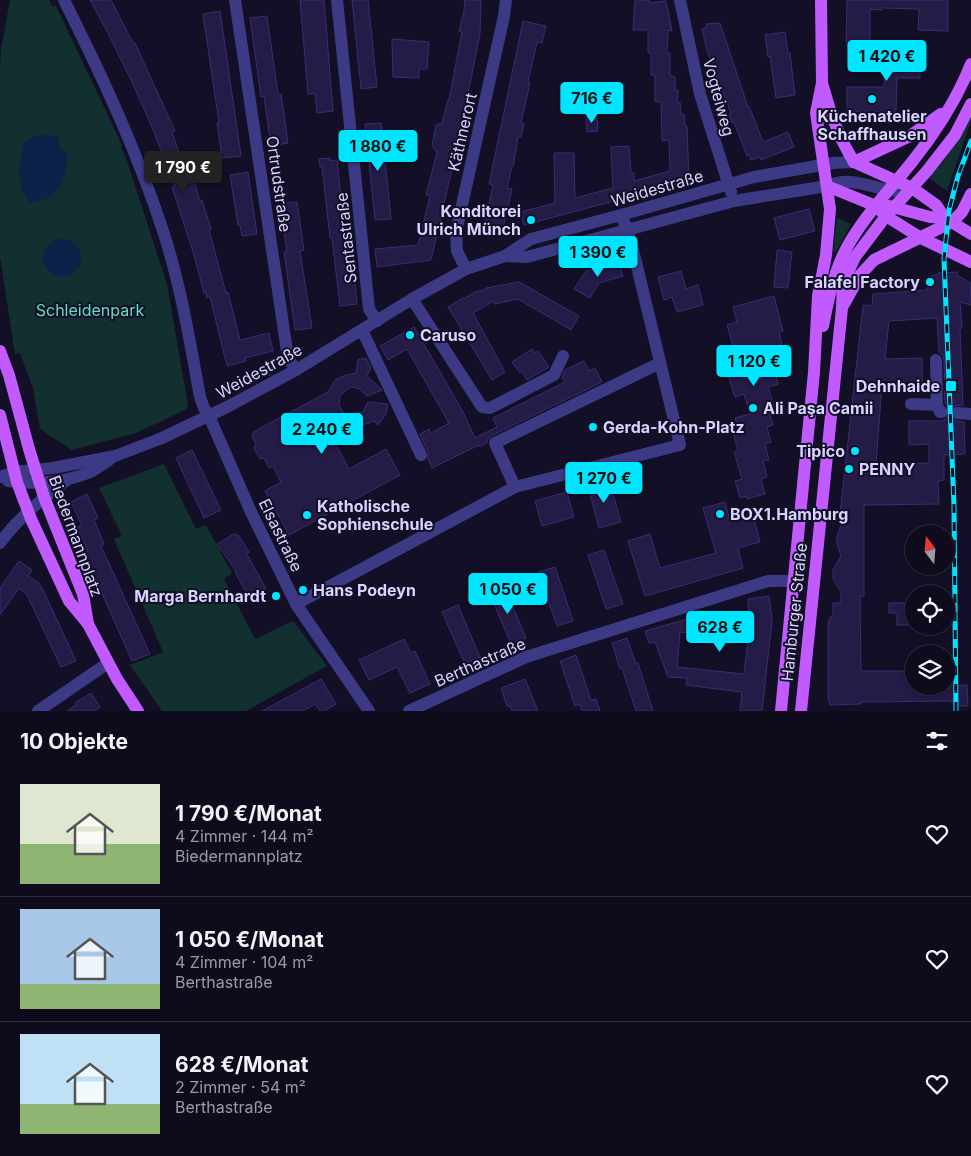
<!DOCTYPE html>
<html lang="de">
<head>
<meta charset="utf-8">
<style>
	:root { --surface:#0e0b1c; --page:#171425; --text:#f1f3f6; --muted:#9b9ba3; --line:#2e2b3b; --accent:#00e5ff }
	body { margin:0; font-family:Inter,sans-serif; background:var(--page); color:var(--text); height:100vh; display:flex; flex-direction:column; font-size:19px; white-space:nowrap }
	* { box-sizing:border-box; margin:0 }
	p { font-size:16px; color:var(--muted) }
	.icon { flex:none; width:28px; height:28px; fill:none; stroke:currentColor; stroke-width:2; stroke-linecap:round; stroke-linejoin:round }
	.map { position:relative; height:711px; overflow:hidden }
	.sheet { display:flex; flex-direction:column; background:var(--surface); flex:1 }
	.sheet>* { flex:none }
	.needle { width:32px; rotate:344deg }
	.fabs { position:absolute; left:905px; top:525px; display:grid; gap:10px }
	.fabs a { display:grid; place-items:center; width:50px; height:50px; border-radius:50%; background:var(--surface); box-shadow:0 2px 8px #0003,0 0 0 1px var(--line); font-size:25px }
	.price { position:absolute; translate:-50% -42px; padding:0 11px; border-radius:5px; background:var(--accent); color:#111; font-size:16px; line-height:32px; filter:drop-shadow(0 1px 2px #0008) }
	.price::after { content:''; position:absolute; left:50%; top:30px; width:15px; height:11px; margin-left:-8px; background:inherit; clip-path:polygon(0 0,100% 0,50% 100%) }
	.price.current { background:#222; color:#fff }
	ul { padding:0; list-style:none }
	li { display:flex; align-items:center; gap:15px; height:125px; padding:0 20px }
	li+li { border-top:1px solid var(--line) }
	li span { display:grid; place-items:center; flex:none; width:140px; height:100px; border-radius:0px; color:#555 }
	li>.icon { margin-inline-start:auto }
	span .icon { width:60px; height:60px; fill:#fffc; stroke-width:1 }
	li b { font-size:21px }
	h2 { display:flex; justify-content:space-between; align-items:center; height:60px; padding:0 20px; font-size:21px }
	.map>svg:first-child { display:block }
</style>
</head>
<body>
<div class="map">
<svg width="971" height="711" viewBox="0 0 971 711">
	<rect width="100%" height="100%" fill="#130f26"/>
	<g fill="#12302f">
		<path d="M 10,0 L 49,0 L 52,6 L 56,6 L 122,145 L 121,147 L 126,158 L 167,284 L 188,405 L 187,409 L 136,433 L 72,450 L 40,429 L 33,388 L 20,353 L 15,354 L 0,257 L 0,65 L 1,50 Z"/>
		<path d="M 971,115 L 971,121 L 947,191 L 929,178 L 946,158 Z"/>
		<path d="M 837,218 L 851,224 L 836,252 L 833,252 Z"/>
		<path d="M 164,464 L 196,529 L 206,525 L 232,573 L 224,579 L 255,639 L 293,621 L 327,666 L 246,711 L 162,711 L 130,665 L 163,652 L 114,539 L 122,536 L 99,488 Z"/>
	</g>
	<g fill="#0c2248">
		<path d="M 40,134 L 57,136 L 60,147 L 67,155 C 66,163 66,176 62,183 C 55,195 43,203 29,202 L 21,188 L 19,171 L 23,143 Z"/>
		<circle cx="62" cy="258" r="19"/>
	</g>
	<g fill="#241b47" stroke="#3b2d73" fill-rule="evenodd">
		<path d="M 90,0 L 111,0 L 133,43 L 135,43 L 175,131 L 172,132 L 180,155 L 189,176 L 192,175 L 200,201 L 202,200 L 211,229 L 209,230 L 226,293 L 228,292 L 240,340 L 269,333 L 273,351 L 245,358 L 246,361 L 227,366 L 210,297 L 207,298 L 206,292 L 204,293 L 194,255 L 172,187 L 175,187 L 152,127 L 133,84 L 107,31 Z"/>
		<path d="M 300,0 L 324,0 L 333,111 L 317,113 L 315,94 L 308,94 Z"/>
		<path d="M 352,0 L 368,0 L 377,87 L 361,89 Z"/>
		<path d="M 465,0 L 481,0 L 480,33 L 464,115 L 462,127 L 459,127 L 452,156 L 455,156 L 431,260 L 377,267 L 375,249 L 418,245 L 430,196 L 426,195 L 437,152 L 432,146 L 436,125 L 442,123 L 448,100 L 449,100 L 462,32 L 459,31 L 462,18 L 463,18 Z"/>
		<path d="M 635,0 L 649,0 L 649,3 L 666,1 L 672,31 L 668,30 L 667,53 L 670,53 L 670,75 L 675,77 L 675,90 L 678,90 L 677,103 L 680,102 L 681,114 L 684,114 L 685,126 L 687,126 L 689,181 L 524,225 L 520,212 L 555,203 L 554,153 L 574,153 L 575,198 L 613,188 L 611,147 L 629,146 L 631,173 L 634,173 L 634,181 L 670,171 L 669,140 L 662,141 L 661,102 L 655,102 L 655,75 L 651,75 L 651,53 L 648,53 L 648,30 L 633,30 Z"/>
		<path d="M 847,0 L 948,0 L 948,31 L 918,30 L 919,9 L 882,8 L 882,10 L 870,9 L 870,47 L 847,47 L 847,42 L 846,42 Z"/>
		<path d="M 220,11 L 241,156 L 222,158 L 217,123 L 219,123 L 203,14 Z"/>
		<path d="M 267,16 L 278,94 L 281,94 L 288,143 L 271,146 L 264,96 L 261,97 L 250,18 Z"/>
		<path d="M 523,21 L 546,26 L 542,43 L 537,42 L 528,82 L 530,83 L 521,123 L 524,124 L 521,137 L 518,137 L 513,167 L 512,166 L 507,188 L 512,189 L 502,232 L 484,228 L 493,185 L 489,184 Z"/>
		<path d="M 720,23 L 748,107 L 749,106 L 763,142 L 788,132 L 794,147 L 761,160 L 760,157 L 751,160 L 749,155 L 747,156 L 734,122 L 732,123 L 729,114 L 731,113 L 707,51 L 702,29 L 707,27 L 706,24 Z"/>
		<path d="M 785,32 L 788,54 L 790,53 L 795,95 L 776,98 L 770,56 L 768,57 L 765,35 Z"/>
		<path d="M 392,39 L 429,42 L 427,69 L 419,69 L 419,78 L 393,77 Z"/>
		<path d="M 885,47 L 920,47 L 920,78 L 897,78 L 896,112 L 847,111 L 847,87 L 884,87 Z"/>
		<path d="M 597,116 L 598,131 L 587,132 L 586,117 Z"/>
		<path d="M 381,123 L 391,219 L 375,220 L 365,124 Z"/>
		<path d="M 330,158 L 330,161 L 337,160 L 345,235 L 350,235 L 357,304 L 340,306 L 332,238 L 330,238 L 322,167 L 320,167 L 319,159 Z"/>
		<path d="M 248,172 L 257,234 L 242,236 L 240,225 L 238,225 L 230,175 Z"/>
		<path d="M 297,202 L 304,250 L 300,251 L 312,328 L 295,330 L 284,252 L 287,252 L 280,204 Z"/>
		<path d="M 809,209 L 815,231 L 780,240 L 774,218 Z"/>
		<path d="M 777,250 L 792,252 L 788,288 L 774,287 Z"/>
		<path d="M 618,262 L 623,276 L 599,283 L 590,298 L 574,289 L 586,271 Z"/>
		<path d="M 681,271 L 686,289 L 698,285 L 703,305 L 677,312 L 672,297 L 664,300 L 658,277 Z"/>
		<path d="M 957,272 L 958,276 L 971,283 L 971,305 L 960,302 L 962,328 L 960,329 L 963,405 L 954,406 L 950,410 L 945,403 L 944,360 L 943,355 L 939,352 L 937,318 L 889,321 L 885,359 L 922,358 L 922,384 L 882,384 L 876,464 L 929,463 L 929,444 L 909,445 L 909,421 L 941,421 L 946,419 L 949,415 L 953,420 L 964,422 L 965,454 L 944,455 L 944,480 L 938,481 L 939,504 L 864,505 L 864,596 L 860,596 L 861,671 L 914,671 L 914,686 L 967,685 L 968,706 L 954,706 L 954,701 L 861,702 L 861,704 L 830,705 L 828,698 L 828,625 L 830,617 L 833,616 L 833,603 L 841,603 L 841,592 L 833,579 L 833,570 L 841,556 L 837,544 L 837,536 L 841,525 L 840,514 L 863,305 L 872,306 L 873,294 L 927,290 L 928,277 L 939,274 L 938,273 Z"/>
		<path d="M 519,282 L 579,316 L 571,330 L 518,299 L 495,304 L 494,301 L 473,313 L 505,372 L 492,380 L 448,307 L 463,298 L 465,298 L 475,292 L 484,290 L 486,288 Z"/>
		<path d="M 774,296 L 783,331 L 779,332 L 782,344 L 773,347 L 779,367 L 774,368 L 778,384 L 768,387 L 774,407 L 768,409 L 773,425 L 767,427 L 771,442 L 765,444 L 769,460 L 763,461 L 767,477 L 761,479 L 765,494 L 747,499 L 747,496 L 740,498 L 735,481 L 742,479 L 734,452 L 738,451 L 734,435 L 740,434 L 735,418 L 750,414 L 744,394 L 735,397 L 727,372 L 737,369 L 735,364 L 738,363 L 727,325 L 737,322 L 733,307 Z"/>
		<path d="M 414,327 L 462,410 L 475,438 L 497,427 L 493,418 L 565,382 L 562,377 L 565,370 L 584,361 L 589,371 L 595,368 L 602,382 L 491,436 L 488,439 L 487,443 L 480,447 L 479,445 L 432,468 L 428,459 L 428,452 L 420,434 L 429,429 L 431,433 L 449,423 L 407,349 L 388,360 L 380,346 Z"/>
		<path d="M 532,349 L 535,353 L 538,351 L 549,367 L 527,380 L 522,371 L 520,373 L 512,362 Z"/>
		<path d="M 366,358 L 371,368 L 367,376 L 382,390 L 367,396 L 360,389 L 351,387 L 347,389 L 340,396 L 339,405 L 344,413 L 352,416 L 363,412 L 368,402 L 388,404 L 386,414 L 378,425 L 374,421 L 356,428 L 356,436 L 348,435 L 342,437 L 336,445 L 349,469 L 386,449 L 400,475 L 289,535 L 265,491 L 281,482 L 273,466 L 269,468 L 264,458 L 260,459 L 254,448 L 256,445 L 252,435 L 254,434 L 253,432 L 328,392 L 335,380 L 346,375 L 356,373 L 358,360 Z"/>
		<path d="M 192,450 L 221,510 L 204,518 L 176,458 Z"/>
		<path d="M 609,480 L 621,522 L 599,528 L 588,486 Z"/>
		<path d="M 567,492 L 574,517 L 542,526 L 535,501 Z"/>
		<path d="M 87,494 L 98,518 L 94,520 L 104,544 L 101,546 L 150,654 L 132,661 L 84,553 L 88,551 L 77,527 L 82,526 L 71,502 Z"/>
		<path d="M 725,502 L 730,521 L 753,515 L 760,542 L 738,548 L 743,568 L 645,596 L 628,541 L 650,534 L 660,568 L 716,553 L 703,508 Z"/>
		<path d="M 234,534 L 239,536 L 249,552 L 247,554 L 266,589 L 249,598 L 235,572 L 236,571 L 217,544 Z"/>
		<path d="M 604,550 L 623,604 L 606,609 L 588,555 Z"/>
		<path d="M 19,561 L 32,570 L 28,576 L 39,583 L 42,588 L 76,661 L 61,667 L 27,595 L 19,588 L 0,615 L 0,588 Z"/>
		<path d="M 555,567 L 573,621 L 557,626 L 538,572 Z"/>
		<path d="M 504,586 L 526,638 L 511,644 L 489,592 Z"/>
		<path d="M 769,596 L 772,621 L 762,711 L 740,711 L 742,692 L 686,685 L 687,678 L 668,677 L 655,642 L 649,643 L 645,631 L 695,617 L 749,623 L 748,599 ZM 680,632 L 748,641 L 744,674 L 677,667 Z"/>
		<path d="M 889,603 L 914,603 L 914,618 L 911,618 L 911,625 L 897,625 L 897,613 L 889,613 Z"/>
		<path d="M 458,605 L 480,657 L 465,664 L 442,612 Z"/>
		<path d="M 627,638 L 636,664 L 638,663 L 653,711 L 636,711 L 622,668 L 620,669 L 612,643 Z"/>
		<path d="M 404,639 L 411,653 L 415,651 L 430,684 L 410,693 L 397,667 L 369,680 L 359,660 Z"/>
		<path d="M 576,655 L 591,700 L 596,699 L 600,711 L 582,711 L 580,704 L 575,706 L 560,661 Z"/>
		<path d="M 321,679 L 336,704 L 324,711 L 320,711 L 315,704 L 303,711 L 262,711 Z"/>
		<path d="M 525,679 L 538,711 L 512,711 L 510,706 L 507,706 L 501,688 Z"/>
		<path d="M 91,693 L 100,707 L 95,711 L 67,711 L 76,705 L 75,703 Z"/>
	</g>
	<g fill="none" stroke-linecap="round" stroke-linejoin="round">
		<g stroke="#3d3a85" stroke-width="12">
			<path d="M 64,0 C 102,76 138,153 164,234 C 181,287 190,342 200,397 L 204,408 L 209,416 L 251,512 L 296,604 L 369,711"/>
			<path d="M 235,0 L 288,358 L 296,370"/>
			<path d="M 337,0 L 369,309 L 377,321"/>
			<path d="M 680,0 L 700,94 L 731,192"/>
			<path d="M 505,256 L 527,257 L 734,201 L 827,186 C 854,175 871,189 896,191 C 901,191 907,189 912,188"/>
			<path d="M 466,269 L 457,251 L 456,232 L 504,16 L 506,0"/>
			<path d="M 412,299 L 482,407 L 490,408 L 554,375 L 563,356"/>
			<path d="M 362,330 L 421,455"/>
			<path d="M 936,360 L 937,405 L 940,412 L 942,412"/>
			<path d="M 911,404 L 937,405"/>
			<path d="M 957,413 L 971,414"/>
			<path d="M 0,477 L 14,472 L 53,468 L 115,456 L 162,438 L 227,407 L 296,370 L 412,299 L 466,269 L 505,256 L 531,239 L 621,215 L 754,177 L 833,163 L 854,162"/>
			<path d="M 8,481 C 33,485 65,482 88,473 C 95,470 102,464 109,460"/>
			<path d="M 515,487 L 495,443 L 660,363"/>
			<path d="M 0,543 C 18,518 43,498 67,480"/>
			<path d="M 296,604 L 515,487 L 680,445 L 635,258 L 628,231 L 621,215"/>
			<path d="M 38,711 L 108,663"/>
			<path d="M 409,711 L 526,657 L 768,581 L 795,581"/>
		</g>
		<g stroke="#c25bff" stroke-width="12">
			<path d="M 823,86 C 831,115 838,136 854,162"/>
			<path d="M 854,162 L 912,188 L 936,205 L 945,218 L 971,234"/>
			<path d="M 854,162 L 910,136 L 941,114"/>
			<path d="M 827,186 L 876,206 L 886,216 L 921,238 L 971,262"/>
			<path d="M 889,206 L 930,217 L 945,218"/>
			<path d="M 844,304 L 860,275 L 874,260 L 952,222 L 962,212 L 971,194"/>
			<path d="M 823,326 C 828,301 833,276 844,253 C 861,219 889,191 912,162 C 936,132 957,99 971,64"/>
			<path d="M 0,351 L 9,375 L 29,449 L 44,497 L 83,594 L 88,624"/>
			<path d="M 0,415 L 17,482 L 31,519 L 69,601 L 88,624 L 117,679 L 138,711"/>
			<path d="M 781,711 L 814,372 L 818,296 L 826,255 L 830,209 L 816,113 L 822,83 L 821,0"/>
			<path d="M 801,711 L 842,308 L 843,283 L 855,257 L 886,216 L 927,171 L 955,135 L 971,104"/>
		</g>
		<defs>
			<path id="rail" d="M 956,711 L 954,506 L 944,259 L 949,210 L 958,176 L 971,141"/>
		</defs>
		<use href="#rail" stroke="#00e5ff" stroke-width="5"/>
		<use href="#rail" stroke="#130f26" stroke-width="3" stroke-dasharray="9" stroke-linecap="butt"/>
	</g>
	<g fill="#00e5ff" stroke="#130f26" stroke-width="2">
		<circle cx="872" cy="99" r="5"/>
		<circle cx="531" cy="220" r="5"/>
		<circle cx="930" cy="282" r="5"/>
		<circle cx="410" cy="335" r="5"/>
		<rect x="945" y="380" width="12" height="12" rx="2.5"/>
		<circle cx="753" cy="408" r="5"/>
		<circle cx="593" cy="427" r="5"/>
		<circle cx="855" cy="451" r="5"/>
		<circle cx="849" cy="469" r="5"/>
		<circle cx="720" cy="514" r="5"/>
		<circle cx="307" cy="515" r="5"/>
		<circle cx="303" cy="590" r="5"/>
		<circle cx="276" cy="596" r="5"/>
	</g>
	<g text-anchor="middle" stroke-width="4" stroke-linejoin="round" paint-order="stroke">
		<g font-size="16" fill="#d9d4ff" stroke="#130f26">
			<text transform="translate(719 97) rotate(75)" y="6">Vogteiweg</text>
			<text transform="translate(462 132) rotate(-77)" y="6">Käthnerort</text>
			<text transform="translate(279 184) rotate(82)" y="6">Ortrudstraße</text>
			<text transform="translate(657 188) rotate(-16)" y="6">Weidestraße</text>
			<text transform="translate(346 238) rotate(-96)" y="6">Sentastraße</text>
			<text transform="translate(259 371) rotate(-29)" y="6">Weidestraße</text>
			<text transform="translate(281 535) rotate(64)" y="6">Elsastraße</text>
			<text transform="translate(76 536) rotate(70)" y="6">Biedermannplatz</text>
			<text transform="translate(794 612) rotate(-84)" y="6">Hamburger Straße</text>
			<text transform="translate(480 662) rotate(-24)" y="6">Berthastraße</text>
		</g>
		<g font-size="16" font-weight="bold" fill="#d9d4ff" stroke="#130f26" text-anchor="start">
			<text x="872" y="122" text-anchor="middle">Küchenatelier<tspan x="872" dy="18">Schaffhausen</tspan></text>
			<text x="521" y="217" text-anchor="end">Konditorei<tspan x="521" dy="18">Ulrich Münch</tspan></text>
			<text x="920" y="288" text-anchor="end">Falafel Factory</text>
			<text x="420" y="341">Caruso</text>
			<text x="940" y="392" text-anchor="end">Dehnhaide</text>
			<text x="763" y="414">Ali Paşa Camii</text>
			<text x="603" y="433">Gerda-Kohn-Platz</text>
			<text x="845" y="457" text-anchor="end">Tipico</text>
			<text x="859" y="475">PENNY</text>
			<text x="317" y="512">Katholische<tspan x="317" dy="18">Sophienschule</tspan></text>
			<text x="730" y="520">BOX1.Hamburg</text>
			<text x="313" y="596">Hans Podeyn</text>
			<text x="266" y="602" text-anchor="end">Marga Bernhardt</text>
		</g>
		<g font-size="16" fill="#5fe0c0" stroke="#130f26">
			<text x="90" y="316">Schleidenpark</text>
		</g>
	</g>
</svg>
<div class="fabs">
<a><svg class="needle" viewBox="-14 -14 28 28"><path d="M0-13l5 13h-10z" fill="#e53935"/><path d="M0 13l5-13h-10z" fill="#9b9ba3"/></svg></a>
<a><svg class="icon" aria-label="locate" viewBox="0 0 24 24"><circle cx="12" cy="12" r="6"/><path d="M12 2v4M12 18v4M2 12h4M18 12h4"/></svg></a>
<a><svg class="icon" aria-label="layers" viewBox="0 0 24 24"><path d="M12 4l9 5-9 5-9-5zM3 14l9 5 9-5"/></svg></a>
</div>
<b class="price" style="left:887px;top:82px">1 420 €</b>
<b class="price" style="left:592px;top:124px">716 €</b>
<b class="price" style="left:378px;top:172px">1 880 €</b>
<b class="price current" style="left:183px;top:193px">1 790 €</b>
<b class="price" style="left:598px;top:278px">1 390 €</b>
<b class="price" style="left:754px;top:387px">1 120 €</b>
<b class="price" style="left:322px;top:455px">2 240 €</b>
<b class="price" style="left:604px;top:504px">1 270 €</b>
<b class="price" style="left:508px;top:615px">1 050 €</b>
<b class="price" style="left:720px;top:653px">628 €</b>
</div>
<section class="sheet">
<h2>10 Objekte<svg class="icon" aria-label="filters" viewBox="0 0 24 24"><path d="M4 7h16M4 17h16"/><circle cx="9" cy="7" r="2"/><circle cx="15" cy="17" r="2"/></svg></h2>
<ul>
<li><span style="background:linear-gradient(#dfe7d0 60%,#8fb573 0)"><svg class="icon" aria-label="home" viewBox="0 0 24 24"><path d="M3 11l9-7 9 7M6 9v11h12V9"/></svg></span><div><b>1 790 €/Monat</b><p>4 Zimmer · 144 m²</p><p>Biedermannplatz</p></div><svg class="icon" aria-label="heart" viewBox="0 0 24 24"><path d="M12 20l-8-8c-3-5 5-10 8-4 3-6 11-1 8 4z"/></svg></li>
<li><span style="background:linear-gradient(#a9c7e8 75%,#8fb573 0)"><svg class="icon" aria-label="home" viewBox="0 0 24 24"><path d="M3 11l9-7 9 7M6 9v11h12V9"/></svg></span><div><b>1 050 €/Monat</b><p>4 Zimmer · 104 m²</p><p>Berthastraße</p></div><svg class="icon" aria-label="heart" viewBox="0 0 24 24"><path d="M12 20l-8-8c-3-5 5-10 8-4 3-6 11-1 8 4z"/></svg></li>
<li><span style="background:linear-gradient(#bfe0f5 70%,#8fb573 0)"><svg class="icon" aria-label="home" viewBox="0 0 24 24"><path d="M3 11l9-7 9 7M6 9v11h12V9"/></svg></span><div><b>628 €/Monat</b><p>2 Zimmer · 54 m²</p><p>Berthastraße</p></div><svg class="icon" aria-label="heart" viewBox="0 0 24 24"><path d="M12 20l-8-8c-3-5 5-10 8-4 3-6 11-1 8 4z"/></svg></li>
</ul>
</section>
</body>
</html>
